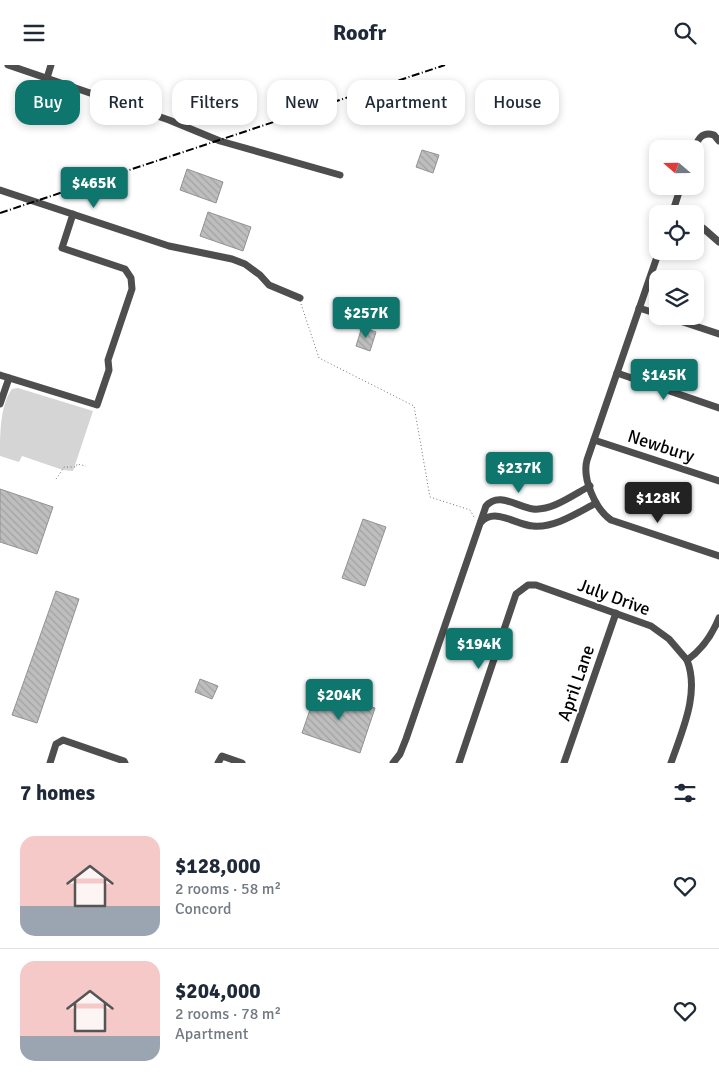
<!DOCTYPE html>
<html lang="en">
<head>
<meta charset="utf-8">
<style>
	:root { --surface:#fff; --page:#f2f2f3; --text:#1f2937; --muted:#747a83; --line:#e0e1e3; --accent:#0f766e }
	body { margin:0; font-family:Signika,sans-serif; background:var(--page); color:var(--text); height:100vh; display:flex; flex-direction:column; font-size:19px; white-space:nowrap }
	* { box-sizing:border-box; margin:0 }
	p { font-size:16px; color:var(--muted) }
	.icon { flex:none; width:28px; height:28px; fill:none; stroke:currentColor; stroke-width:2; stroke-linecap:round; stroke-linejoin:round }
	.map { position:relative; height:698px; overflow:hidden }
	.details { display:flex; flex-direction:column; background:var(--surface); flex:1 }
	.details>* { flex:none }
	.hud { position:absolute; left:15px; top:15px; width:690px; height:45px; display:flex; gap:10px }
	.needle { width:32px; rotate:290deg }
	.controls { position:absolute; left:649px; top:75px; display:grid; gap:10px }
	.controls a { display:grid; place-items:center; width:55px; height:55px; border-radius:10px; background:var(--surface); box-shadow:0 2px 8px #0003; font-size:25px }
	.price { position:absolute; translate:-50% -42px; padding:0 11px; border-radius:5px; background:var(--accent); color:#fff; font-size:16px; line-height:32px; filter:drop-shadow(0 1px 2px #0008) }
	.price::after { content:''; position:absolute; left:50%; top:30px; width:15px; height:11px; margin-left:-8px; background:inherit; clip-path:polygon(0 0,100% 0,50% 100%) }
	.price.selected { background:#222; color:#fff }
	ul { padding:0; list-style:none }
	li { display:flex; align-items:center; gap:15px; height:125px; padding:0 20px }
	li+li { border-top:1px solid var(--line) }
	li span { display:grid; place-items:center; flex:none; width:140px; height:100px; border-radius:15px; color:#555 }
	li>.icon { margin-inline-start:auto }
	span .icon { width:60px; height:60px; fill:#fffc; stroke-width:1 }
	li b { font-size:21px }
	h2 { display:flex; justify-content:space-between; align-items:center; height:60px; padding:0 20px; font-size:21px }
	.pill { padding:0 18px; border-radius:15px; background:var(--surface); box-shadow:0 2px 8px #0003; font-size:18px; line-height:45px }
	.pill.selected { background:var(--accent); color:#fff }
	header { display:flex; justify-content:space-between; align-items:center; height:65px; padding:0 20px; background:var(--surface); font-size:22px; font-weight:700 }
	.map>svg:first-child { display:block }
</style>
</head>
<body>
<header><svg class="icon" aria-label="menu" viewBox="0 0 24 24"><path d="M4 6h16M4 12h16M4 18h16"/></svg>Roofr<svg class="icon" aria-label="search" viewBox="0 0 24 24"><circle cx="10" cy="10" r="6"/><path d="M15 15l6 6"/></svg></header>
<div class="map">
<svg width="719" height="698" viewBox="0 0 719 698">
	<defs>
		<pattern id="building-back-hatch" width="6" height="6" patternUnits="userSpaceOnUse" patternTransform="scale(1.25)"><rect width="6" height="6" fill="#bebebe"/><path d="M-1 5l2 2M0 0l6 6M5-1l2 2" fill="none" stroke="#a2a2a2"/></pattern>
	</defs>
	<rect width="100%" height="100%" fill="#fff"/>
	<path fill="#d5d5d5" d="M 18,323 L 93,346 L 73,406 L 63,405 L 22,391 L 19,397 L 0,391 C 0,370 0,340 12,324 Z"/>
	<g fill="url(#building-back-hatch)" stroke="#929292">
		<path d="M 422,85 L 439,90 L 433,108 L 416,102 Z"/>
		<path d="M 187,104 L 223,117 L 216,138 L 180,125 Z"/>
		<path d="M 208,147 L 251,162 L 243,186 L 200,171 Z"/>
		<path d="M 362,262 L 376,267 L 370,286 L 356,281 Z"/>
		<path d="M 0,424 L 53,442 L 37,489 L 0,477 Z"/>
		<path d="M 363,454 L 386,462 L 365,521 L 342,513 Z"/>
		<path d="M 56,526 L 79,534 L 37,658 L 12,650 Z"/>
		<path d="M 200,614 L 218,621 L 212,634 L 195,627 Z"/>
		<path d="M 317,624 L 375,643 L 360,688 L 302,668 Z"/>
	</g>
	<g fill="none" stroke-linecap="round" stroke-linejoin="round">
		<g stroke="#707070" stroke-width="1" stroke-dasharray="1 2.5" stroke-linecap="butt">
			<path d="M 301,239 L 319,293 L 414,341 L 430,432 L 470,445 L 475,454"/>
			<path d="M 56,414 L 59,410 L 64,402 L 76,402 L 77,399 L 86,401"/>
		</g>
		<g stroke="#4e4e4e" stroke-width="7">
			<path d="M 8,0 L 169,55 L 220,76 L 340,110"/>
			<path d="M 47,13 L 51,0"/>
			<path d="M 694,84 C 698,74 702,66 714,70 L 719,76"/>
			<path d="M 0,125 L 169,181 L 232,194 L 245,199 L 260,210 L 269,220 L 300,233"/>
			<path d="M 672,149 L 681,121"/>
			<path d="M 695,160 L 703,163 L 719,177"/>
			<path d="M 659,186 L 587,395 C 582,413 595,444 611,455 L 719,491"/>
			<path d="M 639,243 L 658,249"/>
			<path d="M 665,251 L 719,269"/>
			<path d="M 617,308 L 719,343"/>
			<path d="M 0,310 L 97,340 L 109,305 L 108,295 L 132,224 L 131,213 L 125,204 L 62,183 L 73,149"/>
			<path d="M 0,339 L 9,313"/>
			<path d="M 594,375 L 719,416"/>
			<path d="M 481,457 C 495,442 516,460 533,461 C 555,463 577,448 596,438"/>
			<path d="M 50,698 L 56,679 L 63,675 L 124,696 L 125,698"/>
			<path d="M 218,698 L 222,691 L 242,698"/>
			<path d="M 393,698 L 400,689 L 406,674 L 486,441 C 499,426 517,442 533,444 C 552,446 573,430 590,421"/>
			<path d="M 459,698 L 516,529 L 528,520 L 536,520 L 651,561 L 669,574 L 687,595"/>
			<path d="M 564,698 L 616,548"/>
			<path d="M 671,698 C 682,666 700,628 687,595 C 703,584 712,570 719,553"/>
		</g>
		<path stroke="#000" stroke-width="2" stroke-dasharray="8 2.5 1 2.5" stroke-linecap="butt" d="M 0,148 L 445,0"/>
	</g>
	<g text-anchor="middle" stroke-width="4" stroke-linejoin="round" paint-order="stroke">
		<g font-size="18" fill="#000" stroke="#fff">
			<text transform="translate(661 381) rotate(18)" y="6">Newbury</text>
			<text transform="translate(614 532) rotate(20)" y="6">July Drive</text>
			<text transform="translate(576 618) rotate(-71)" y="6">April Lane</text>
		</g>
	</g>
</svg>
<div class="controls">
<a><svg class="needle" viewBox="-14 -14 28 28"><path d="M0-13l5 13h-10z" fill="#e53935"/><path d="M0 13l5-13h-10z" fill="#747a83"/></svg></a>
<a><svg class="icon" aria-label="locate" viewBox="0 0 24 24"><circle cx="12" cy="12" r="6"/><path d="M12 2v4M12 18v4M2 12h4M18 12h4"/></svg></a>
<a><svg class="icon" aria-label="layers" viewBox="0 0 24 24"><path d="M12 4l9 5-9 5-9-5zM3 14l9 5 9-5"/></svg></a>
</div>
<b class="price" style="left:94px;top:144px">$465K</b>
<b class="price" style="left:366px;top:274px">$257K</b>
<b class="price" style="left:664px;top:336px">$145K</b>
<b class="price" style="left:519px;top:429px">$237K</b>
<b class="price selected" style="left:658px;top:459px">$128K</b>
<b class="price" style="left:479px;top:605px">$194K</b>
<b class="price" style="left:339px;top:656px">$204K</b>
<div class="hud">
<a class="pill selected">Buy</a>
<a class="pill">Rent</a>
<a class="pill">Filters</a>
<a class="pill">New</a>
<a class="pill">Apartment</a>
<a class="pill">House</a>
</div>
</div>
<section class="details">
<h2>7 homes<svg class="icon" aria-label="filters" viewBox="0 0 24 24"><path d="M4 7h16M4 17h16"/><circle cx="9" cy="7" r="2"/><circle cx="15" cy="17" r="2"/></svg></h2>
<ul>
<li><span style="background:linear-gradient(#f6c9c9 70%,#9aa5b1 0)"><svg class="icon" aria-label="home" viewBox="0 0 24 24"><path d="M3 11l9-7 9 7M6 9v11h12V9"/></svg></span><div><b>$128,000</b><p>2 rooms · 58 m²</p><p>Concord</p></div><svg class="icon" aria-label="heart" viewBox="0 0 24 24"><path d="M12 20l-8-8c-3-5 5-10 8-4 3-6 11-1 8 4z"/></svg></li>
<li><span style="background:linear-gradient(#f6c9c9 75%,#9aa5b1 0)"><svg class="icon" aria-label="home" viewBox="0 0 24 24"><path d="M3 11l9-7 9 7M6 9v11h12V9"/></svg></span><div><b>$204,000</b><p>2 rooms · 78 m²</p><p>Apartment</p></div><svg class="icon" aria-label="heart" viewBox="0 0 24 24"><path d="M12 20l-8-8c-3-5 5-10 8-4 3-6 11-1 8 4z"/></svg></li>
</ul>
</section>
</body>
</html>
